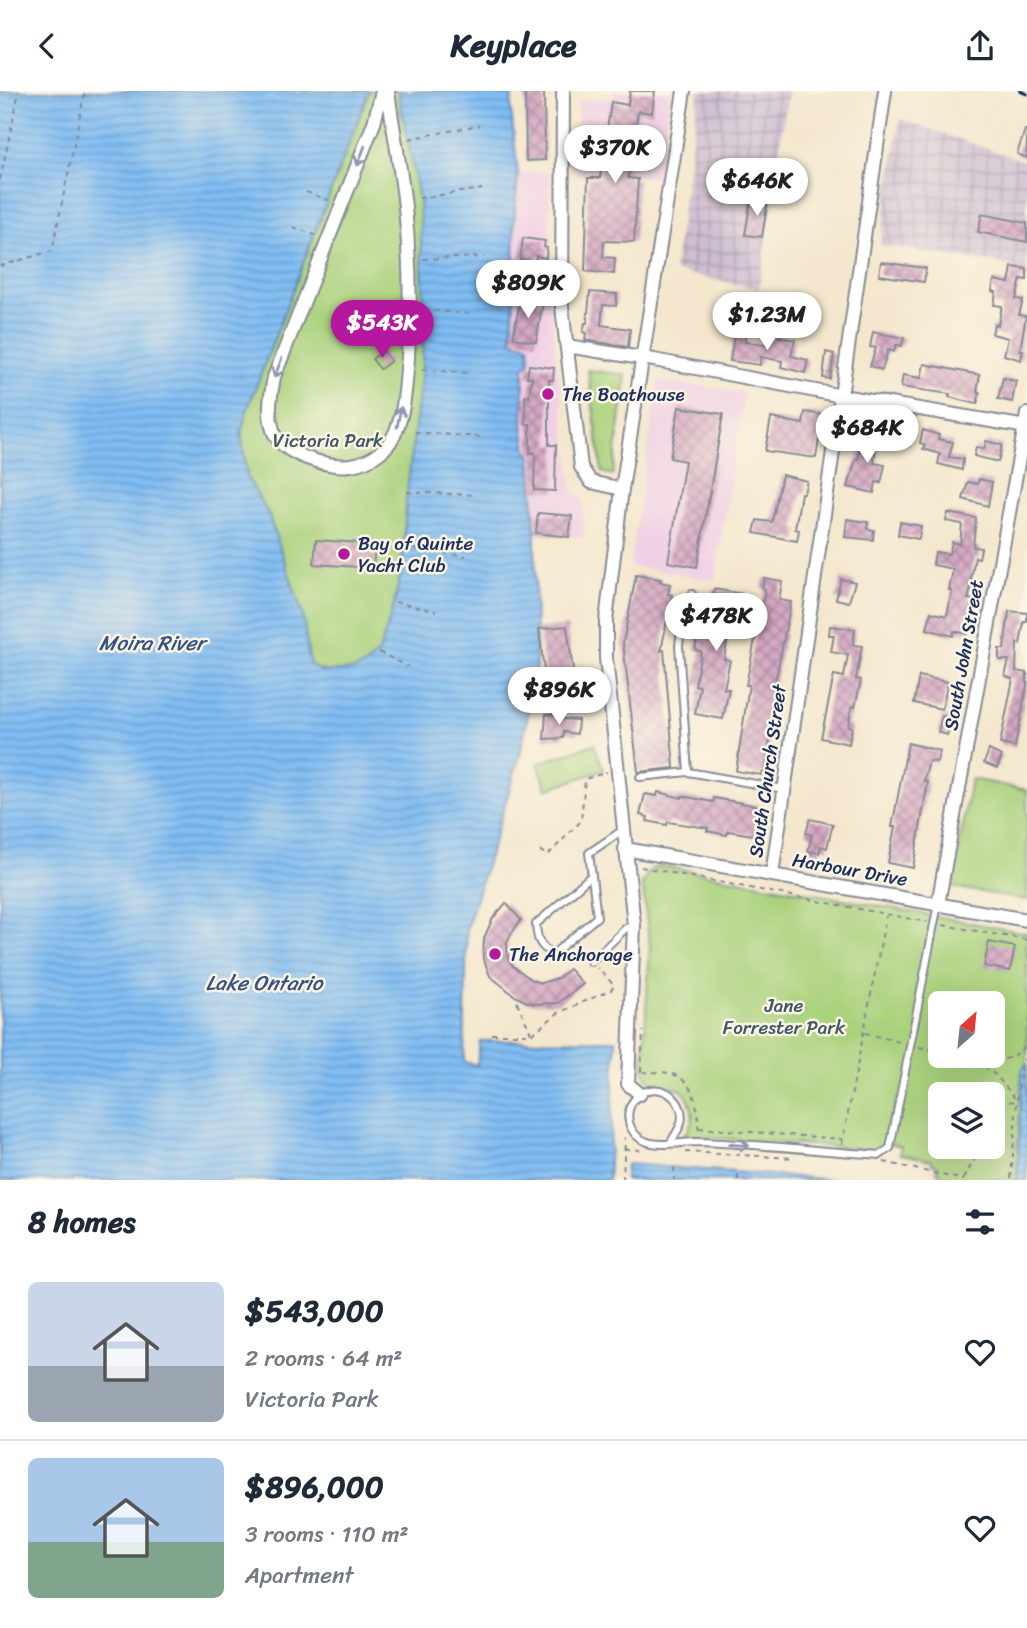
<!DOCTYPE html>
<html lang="en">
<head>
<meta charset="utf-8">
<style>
	:root { --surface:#fff; --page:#f2f2f3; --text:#1f2937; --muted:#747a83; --line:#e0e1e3; --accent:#b5179e }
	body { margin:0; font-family:Sriracha,sans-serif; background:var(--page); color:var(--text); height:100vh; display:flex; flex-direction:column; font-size:26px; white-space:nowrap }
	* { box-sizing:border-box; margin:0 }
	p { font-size:23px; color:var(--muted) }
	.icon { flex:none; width:38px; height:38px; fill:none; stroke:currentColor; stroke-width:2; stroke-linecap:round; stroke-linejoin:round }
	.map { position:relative; height:1089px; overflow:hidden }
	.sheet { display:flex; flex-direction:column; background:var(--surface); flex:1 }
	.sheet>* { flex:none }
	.needle { width:46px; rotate:27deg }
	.controls { position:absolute; left:928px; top:900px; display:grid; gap:14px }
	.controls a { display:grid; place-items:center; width:77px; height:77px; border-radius:10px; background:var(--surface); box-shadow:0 7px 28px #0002; font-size:35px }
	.price { position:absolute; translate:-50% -60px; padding:0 16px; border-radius:24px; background:#fff; color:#222; font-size:23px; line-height:46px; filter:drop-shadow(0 2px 4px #0008) }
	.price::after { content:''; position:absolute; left:50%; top:42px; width:21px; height:16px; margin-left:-10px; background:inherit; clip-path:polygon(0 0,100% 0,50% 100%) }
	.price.active { background:var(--accent); color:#fff }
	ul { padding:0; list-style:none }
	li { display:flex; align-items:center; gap:21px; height:175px; padding:0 28px }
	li+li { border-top:2px solid var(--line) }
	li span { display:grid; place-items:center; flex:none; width:196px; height:140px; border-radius:10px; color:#555 }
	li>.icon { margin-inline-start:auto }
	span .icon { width:84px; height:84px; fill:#fffc; stroke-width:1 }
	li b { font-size:30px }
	h2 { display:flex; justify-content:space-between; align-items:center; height:84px; padding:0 28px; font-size:30px }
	header { display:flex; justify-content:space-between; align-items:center; height:91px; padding:0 28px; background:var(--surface); font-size:32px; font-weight:700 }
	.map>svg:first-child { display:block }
</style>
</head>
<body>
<header><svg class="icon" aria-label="back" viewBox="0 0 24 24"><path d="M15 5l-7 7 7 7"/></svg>Keyplace<svg class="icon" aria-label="share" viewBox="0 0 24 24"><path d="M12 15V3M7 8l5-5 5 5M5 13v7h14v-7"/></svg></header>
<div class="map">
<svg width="1027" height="1089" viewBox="0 0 1027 1089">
	<defs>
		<pattern id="industrial-grid" width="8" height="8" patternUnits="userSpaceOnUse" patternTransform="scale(1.75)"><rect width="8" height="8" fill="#cebed2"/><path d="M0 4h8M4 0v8" fill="none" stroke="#a69bae"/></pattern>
		<pattern id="water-rules" width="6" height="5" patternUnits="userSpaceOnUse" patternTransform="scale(1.75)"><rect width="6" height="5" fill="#80bdf3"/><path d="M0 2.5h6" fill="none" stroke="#689ac8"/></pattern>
		<pattern id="building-cross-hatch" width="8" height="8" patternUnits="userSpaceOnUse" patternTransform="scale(1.75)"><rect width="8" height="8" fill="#d5a8c2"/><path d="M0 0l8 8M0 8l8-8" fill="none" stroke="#ac89a1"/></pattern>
	</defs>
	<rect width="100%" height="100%" fill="#fcf5e5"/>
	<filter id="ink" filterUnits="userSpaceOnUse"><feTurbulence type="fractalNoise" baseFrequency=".0143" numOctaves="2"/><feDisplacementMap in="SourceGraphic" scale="14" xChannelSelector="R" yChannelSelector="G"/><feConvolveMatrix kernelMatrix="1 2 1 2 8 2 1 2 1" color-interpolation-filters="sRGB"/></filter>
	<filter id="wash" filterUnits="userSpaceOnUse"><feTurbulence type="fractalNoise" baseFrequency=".00686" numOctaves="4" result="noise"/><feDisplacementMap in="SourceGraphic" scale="28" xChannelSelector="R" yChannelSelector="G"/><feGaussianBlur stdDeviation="1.57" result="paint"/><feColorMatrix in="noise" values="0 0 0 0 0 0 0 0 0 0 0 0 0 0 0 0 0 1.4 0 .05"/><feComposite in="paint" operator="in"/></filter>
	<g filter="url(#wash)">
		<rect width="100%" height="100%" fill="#f4e7cd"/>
		<g fill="#f0d0e5">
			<path d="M 615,0 L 671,0 L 658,86 L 578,84 L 578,10 L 613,8 Z"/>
			<path d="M 550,81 L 550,214 L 573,399 L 583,410 L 584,447 L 535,440 L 531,366 L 527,360 L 523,313 L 524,277 L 530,271 L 512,250 L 515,184 L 514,132 L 518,82 Z"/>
			<path d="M 658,289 L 744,302 L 715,489 L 630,475 Z"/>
		</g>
		<g fill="url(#industrial-grid)">
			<path d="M 699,0 L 788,0 L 759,198 L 674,180 Z"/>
			<path d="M 900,28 L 1027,71 L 1027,177 L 880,154 Z"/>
		</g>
		<g fill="#aad27d" stroke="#62806e" stroke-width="2" fill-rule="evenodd">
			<path d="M 369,0 L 398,0 C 405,36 415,73 419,110 C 424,166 426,224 422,280 C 418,321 411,361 407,402 C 403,452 403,488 387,538 C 384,546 382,556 378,563 C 362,583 332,585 310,575 L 302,521 L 268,423 L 247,386 L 241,343 L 246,322 Z"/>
			<path d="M 588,279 L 626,284 L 613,384 L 602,381 Z"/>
			<path d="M 594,653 L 604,679 L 547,698 L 538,672 Z"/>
			<path d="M 971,688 L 1027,699 L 1027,809 L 952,796 Z"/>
			<path d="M 662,775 L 1027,842 L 1027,972 L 1022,979 L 1017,1089 L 940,1089 L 941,1081 L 937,1081 L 938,1074 L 932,1073 L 932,1069 L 900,1063 L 901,1055 L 890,1052 L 881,1059 L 683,1045 C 690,1037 694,1029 692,1019 C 685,984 658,1002 646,985 C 644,982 644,978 643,974 L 650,856 L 642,792 L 651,778 ZM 940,912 L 992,912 L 992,964 L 940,964 ZM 940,1003 L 992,1003 L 992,1055 L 940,1055 Z"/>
		</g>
		<g fill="url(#water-rules)" stroke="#4e76a8" stroke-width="2">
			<path d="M 0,0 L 369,0 L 246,322 L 241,343 L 247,386 L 268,423 L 302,521 L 310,574 L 323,581 L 354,579 L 367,573 L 379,561 L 395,511 L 402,476 L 407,401 L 422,279 L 424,219 L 419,107 L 398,0 L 512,0 L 511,19 L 518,82 L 514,132 L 515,184 L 512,250 L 529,254 L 530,271 L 524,277 L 523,333 L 527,360 L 531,365 L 535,440 L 536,584 L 520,664 L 467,837 L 464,971 L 477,974 L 480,950 L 616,949 L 608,1089 L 0,1089 Z"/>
			<path d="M 1027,972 L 1027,1089 L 1017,1089 L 1022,979 Z"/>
			<path d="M 626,1073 L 839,1089 L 625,1089 Z"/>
		</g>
		<g id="blocks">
			<g fill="url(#building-cross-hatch)">
				<path d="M 525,0 L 544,0 L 545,69 L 526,70 Z"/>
				<path d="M 630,0 L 655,0 L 652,22 L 638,20 L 628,87 L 638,88 L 634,151 L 604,150 L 603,166 L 615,167 L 614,183 L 585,180 L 588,87 L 600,87 L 611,11 L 628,14 Z"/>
				<path d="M 1025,39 L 1027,39 L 1027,67 L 1017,63 Z"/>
				<path d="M 751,108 L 768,110 L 762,146 L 745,144 Z"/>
				<path d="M 982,123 L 1027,132 L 1027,151 L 978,141 Z"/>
				<path d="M 523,147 L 545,150 L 544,156 L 547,157 L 546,167 L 536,165 L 535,171 L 520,169 Z"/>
				<path d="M 881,171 L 926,177 L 924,191 L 879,184 Z"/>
				<path d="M 1012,176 L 1027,178 L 1027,189 L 1021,188 L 1016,208 L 1023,209 L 1019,224 L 1026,225 L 1020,259 L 1023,259 L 1021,269 L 1004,264 L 1008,247 L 992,243 L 994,233 L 998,234 L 1002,215 L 994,214 L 996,201 L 992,200 L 994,189 L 1009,192 Z"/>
				<path d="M 590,201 L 617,203 L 616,215 L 603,214 L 601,234 L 630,238 L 628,256 L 585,249 L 586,242 L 583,241 L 585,232 L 587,232 Z"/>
				<path d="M 520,208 L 543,211 L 536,251 L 513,247 Z"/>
				<path d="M 385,226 L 399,241 L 388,251 L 374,237 Z"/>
				<path d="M 770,239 L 780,240 L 779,246 L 795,249 L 791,265 L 808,269 L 805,282 L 781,276 L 782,270 L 761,266 L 760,274 L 730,270 L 734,243 L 745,244 L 745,251 L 767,254 Z"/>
				<path d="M 873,241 L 904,247 L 902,255 L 896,254 L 894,261 L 888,259 L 882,279 L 870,275 L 876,257 L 870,256 Z"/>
				<path d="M 383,260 L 391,270 L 380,278 L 372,268 Z"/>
				<path d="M 826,261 L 834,263 L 830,288 L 823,287 Z"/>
				<path d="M 924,273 L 980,284 L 977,301 L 980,302 L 977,313 L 949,306 L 950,303 L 901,296 L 903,284 L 921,287 Z"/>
				<path d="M 529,274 L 554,277 L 553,289 L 549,289 L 549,354 L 556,354 L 555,400 L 534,399 L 535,362 L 530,362 L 530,333 L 526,333 L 525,305 L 529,306 L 532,286 L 527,286 Z"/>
				<path d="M 1003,287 L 1016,290 L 1012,311 L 998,308 Z"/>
				<path d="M 679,316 L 723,323 L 697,476 L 668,471 L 685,370 L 670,367 Z"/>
				<path d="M 805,321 L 823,324 L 816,367 L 765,360 L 771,327 L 803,333 Z"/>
				<path d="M 863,338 L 873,339 L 872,346 L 877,346 L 874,372 L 885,374 L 881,392 L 876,391 L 874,402 L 848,396 L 856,368 L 858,369 Z"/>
				<path d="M 923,339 L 939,344 L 938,348 L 953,351 L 949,366 L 963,368 L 962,379 L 938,373 L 940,363 L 923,358 L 925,354 L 920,352 Z"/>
				<path d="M 986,350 L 1002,354 L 998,371 L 974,365 L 976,356 L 984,358 Z"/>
				<path d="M 782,384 L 807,390 L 804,402 L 801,402 L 795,438 L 799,439 L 797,450 L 754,442 L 757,429 L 772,431 Z"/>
				<path d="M 979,388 L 992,391 L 988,415 L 963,408 L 968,391 L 978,393 Z"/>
				<path d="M 538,422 L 572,425 L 569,446 L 536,442 Z"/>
				<path d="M 948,422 L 976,427 L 973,456 L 981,457 L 979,467 L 975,466 L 971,488 L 973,489 L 968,508 L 978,510 L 976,521 L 972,521 L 967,543 L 954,540 L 953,545 L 927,538 L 931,521 L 947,525 L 952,500 L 949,499 L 953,478 L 933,474 L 935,461 L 949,463 L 952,451 L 960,453 L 962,433 L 946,430 Z"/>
				<path d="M 847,428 L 868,431 L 867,438 L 874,439 L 873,449 L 845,446 Z"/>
				<path d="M 900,431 L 921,435 L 919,448 L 898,444 Z"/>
				<path d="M 316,449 L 375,453 L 373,477 L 314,473 Z"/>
				<path d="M 636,484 L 661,488 L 660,491 L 670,493 L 668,503 L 672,504 L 661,560 L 664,559 L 674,677 L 638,681 L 623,552 Z"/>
				<path d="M 764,487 L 782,490 L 779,509 L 791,511 L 773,602 L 777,603 L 765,681 L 762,681 L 761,684 L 736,680 L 749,594 L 746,594 L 765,498 L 762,497 Z"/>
				<path d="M 841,488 L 855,491 L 849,511 L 836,508 Z"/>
				<path d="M 714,498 L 743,503 L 738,535 L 730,534 L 724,568 L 730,569 L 724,598 L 729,598 L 723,628 L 695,623 L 700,595 L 695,594 L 701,560 L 695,559 L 700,528 L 708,529 Z"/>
				<path d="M 1009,520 L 1027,522 L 1027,531 L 1024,531 L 1020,553 L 1017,552 L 1016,580 L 1027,582 L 1027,594 L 1015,656 L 1000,653 L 1013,588 L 1005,585 L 1009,569 L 999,569 L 999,558 L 1004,558 Z"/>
				<path d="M 567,535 L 575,594 L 567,595 L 566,591 L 559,586 L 545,588 L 539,538 Z"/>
				<path d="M 830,535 L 855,538 L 853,554 L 862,555 L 856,588 L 861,589 L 855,616 L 852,615 L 848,635 L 852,636 L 849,653 L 821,647 L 834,584 L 844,586 L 848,564 L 831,561 L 834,544 L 829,544 Z"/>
				<path d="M 919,585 L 948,591 L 942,618 L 914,612 Z"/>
				<path d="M 546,623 L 563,624 L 563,628 L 578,629 L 577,643 L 564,641 L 563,647 L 544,648 Z"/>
				<path d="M 942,625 L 952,628 L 947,644 L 938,641 Z"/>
				<path d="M 908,652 L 940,660 L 937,671 L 929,670 L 924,690 L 928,691 L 913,777 L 888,772 L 895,736 L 892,736 Z"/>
				<path d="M 989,659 L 1002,665 L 997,677 L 984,672 Z"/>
				<path d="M 658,701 L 682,707 L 682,705 L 713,711 L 714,707 L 764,716 L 759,745 L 728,740 L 727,744 L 707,740 L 708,737 L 668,731 L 667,734 L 647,730 L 648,726 L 640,724 L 645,703 L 657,705 Z"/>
				<path d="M 810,728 L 833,733 L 827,757 L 821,755 L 819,762 L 808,760 L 812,744 L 806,742 Z"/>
				<path d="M 506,812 L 521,829 L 511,843 L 507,852 L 508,867 L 513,875 L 532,889 L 541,892 L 558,887 L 569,878 L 583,893 L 558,912 L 538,913 L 527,911 L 515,905 L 490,885 L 483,866 L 484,847 L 493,827 Z"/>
				<path d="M 989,851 L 1015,856 L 1010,880 L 984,875 Z"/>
			</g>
		</g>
	</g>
	<g filter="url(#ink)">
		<use href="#blocks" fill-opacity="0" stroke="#888b96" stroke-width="2"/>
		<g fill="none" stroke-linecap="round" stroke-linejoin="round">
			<defs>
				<g id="service">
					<path d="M 688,681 L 679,555 L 681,538 L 692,503"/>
					<path d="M 640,686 L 688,681 L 784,698"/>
					<path d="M 592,784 L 536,833 C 537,849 539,855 553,863 L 597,826 L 589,762 L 623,739"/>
					<path d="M 591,871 L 626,837 L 634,834"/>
					<path d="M 671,1051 C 674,1045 679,1039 681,1032 C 686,1012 666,993 646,1000 C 637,1003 631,1011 629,1019 C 626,1032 633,1045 645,1050 C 659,1056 682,1051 698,1051 C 759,1053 820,1060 880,1064 L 890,1057 L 938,813"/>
				</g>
				<g id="minor">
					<path d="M 382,0 L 374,32 L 274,286 C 271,304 267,320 273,339 C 281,364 328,377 351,374 C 371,371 389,358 396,340 C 405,318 406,290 408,266 C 411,217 410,166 405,116 C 401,78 393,39 388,0"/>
					<path d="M 563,0 L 562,216 L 581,376 L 591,391 L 622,398"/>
					<path d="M 567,255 L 654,269 L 842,305 L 1027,336"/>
					<path d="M 625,758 L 1027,829"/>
					<path d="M 772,784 L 885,0"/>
					<path d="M 938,813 L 1027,323"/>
					<path d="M 640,1003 L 628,993 L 634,834 L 606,567 L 606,530 L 622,398 L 684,0"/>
				</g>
			</defs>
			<use href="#service" stroke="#888b96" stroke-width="10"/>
			<use href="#minor" stroke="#888b96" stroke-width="16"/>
			<g stroke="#888b96" stroke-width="2" stroke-dasharray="5 5" stroke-linecap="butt">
				<path d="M 409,48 L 479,34"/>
				<path d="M 0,89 L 19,0"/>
				<path d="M 306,101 L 328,109"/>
				<path d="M 419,107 L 482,98"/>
				<path d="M 293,136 L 315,144"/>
				<path d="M 423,168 L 484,166"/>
				<path d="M 0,175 L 52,160 L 85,0"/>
				<path d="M 424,219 L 472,223"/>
				<path d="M 422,279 L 470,282"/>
				<path d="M 415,341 L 481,346"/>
				<path d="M 407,401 L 476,404"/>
				<path d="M 404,457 L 466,465"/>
				<path d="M 395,511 L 436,520"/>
				<path d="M 379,561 L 408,576"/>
				<path d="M 540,760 L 548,764 L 581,730 L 585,688 L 607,681"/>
				<path d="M 641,776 L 927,831"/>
				<path d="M 943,834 L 1027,849"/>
				<path d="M 517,911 L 531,942"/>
				<path d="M 865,942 L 900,951"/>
				<path d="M 492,943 L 532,943 L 558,922 L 611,899 L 614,894 L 597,877"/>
				<path d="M 919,956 L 940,960"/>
				<path d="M 956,964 C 989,972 997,985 1017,1010"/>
				<path d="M 985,974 L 1012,966 L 1027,954"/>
				<path d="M 641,981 L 643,940"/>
				<path d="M 643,981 C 652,982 664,980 673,983 C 697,992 699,1022 698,1043"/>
				<path d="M 1017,1009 L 1021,979 L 1027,960"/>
				<path d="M 992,1018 L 1000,1011 L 1017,1010 L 1011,1089"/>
				<path d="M 699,1037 L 842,1048"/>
				<path d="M 842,1053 L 886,825"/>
				<path d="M 625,1058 L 641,1059"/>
				<path d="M 685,1061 L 795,1067"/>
				<path d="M 884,1071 L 964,1089"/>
				<path d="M 674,1076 L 674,1089"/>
				<path d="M 964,1088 L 981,1055"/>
				<path d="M 623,1089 L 625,1046"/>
				<path d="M 738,1089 L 738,1081"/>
				<path d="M 812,1089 L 812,1087"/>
			</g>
			<use href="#service" stroke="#fff" stroke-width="6"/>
			<use href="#minor" stroke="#fff" stroke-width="12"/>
			<path stroke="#1b2f5e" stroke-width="3.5" d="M 1020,0 L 1027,3"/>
		</g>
		<defs><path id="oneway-shaft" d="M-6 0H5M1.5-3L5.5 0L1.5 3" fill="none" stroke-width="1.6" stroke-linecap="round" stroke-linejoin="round" transform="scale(1.75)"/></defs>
		<g stroke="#8d97ae">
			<use href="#oneway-shaft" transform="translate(361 65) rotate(111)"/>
			<use href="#oneway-shaft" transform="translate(278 277) rotate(111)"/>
			<use href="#oneway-shaft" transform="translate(399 326) rotate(-79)"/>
			<use href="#oneway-shaft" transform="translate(739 1054) rotate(4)"/>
		</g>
	</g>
	<g fill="#b5179e" stroke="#fcf5e5" stroke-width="2.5">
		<circle cx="548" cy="303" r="7"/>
		<circle cx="344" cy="463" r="7"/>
		<circle cx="495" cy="863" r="7"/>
	</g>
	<g text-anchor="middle" stroke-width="5" stroke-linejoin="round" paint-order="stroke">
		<g font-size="19" fill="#1b2f5e" stroke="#fcf5e5" text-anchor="start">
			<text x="562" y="310">The Boathouse</text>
			<text x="358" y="459">Bay of Quinte<tspan x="358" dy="22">Yacht Club</tspan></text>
			<text x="509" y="870">The Anchorage</text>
		</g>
		<g font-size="19" fill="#3f5866" stroke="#fcf5e5">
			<text x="328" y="356">Victoria Park</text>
			<text x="784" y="921">Jane<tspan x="784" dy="22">Forrester Park</tspan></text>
		</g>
		<g font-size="19" fill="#1b2f5e" stroke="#fcf5e5">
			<text transform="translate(963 564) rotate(-80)" y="7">South John Street</text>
			<text transform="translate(767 680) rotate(-82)" y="7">South Church Street</text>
			<text transform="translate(850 778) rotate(10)" y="7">Harbour Drive</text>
		</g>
		<g font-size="21" font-style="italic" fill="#345283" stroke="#fcf5e5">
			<text x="152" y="559">Moira River</text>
			<text x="264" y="899">Lake Ontario</text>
		</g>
	</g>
</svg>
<div class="controls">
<a><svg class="needle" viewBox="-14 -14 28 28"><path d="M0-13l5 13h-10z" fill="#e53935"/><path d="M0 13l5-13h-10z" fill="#747a83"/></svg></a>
<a><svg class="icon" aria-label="layers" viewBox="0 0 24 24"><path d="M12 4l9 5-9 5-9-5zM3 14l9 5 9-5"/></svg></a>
</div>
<b class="price" style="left:615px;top:94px">$370K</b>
<b class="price" style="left:757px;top:127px">$646K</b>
<b class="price" style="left:528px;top:229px">$809K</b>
<b class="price" style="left:767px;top:261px">$1.23M</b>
<b class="price active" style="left:382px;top:269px">$543K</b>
<b class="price" style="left:867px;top:374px">$684K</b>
<b class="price" style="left:716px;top:562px">$478K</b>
<b class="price" style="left:559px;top:636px">$896K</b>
</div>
<section class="sheet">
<h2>8 homes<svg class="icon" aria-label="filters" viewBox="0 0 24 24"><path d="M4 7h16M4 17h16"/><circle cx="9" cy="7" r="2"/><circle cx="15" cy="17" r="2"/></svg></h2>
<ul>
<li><span style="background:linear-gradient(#c9d6e8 60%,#9aa5b1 0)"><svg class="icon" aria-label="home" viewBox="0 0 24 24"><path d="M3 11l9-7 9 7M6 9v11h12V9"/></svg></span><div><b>$543,000</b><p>2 rooms · 64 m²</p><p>Victoria Park</p></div><svg class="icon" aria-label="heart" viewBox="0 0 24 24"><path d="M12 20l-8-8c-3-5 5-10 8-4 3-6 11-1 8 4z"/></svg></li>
<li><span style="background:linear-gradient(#a9c7e8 60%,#7fa58c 0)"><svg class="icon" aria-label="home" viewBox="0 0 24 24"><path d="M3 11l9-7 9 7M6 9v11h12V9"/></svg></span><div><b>$896,000</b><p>3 rooms · 110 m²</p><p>Apartment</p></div><svg class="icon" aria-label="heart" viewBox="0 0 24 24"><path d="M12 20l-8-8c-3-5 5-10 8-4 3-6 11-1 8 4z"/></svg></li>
</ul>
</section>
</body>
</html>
